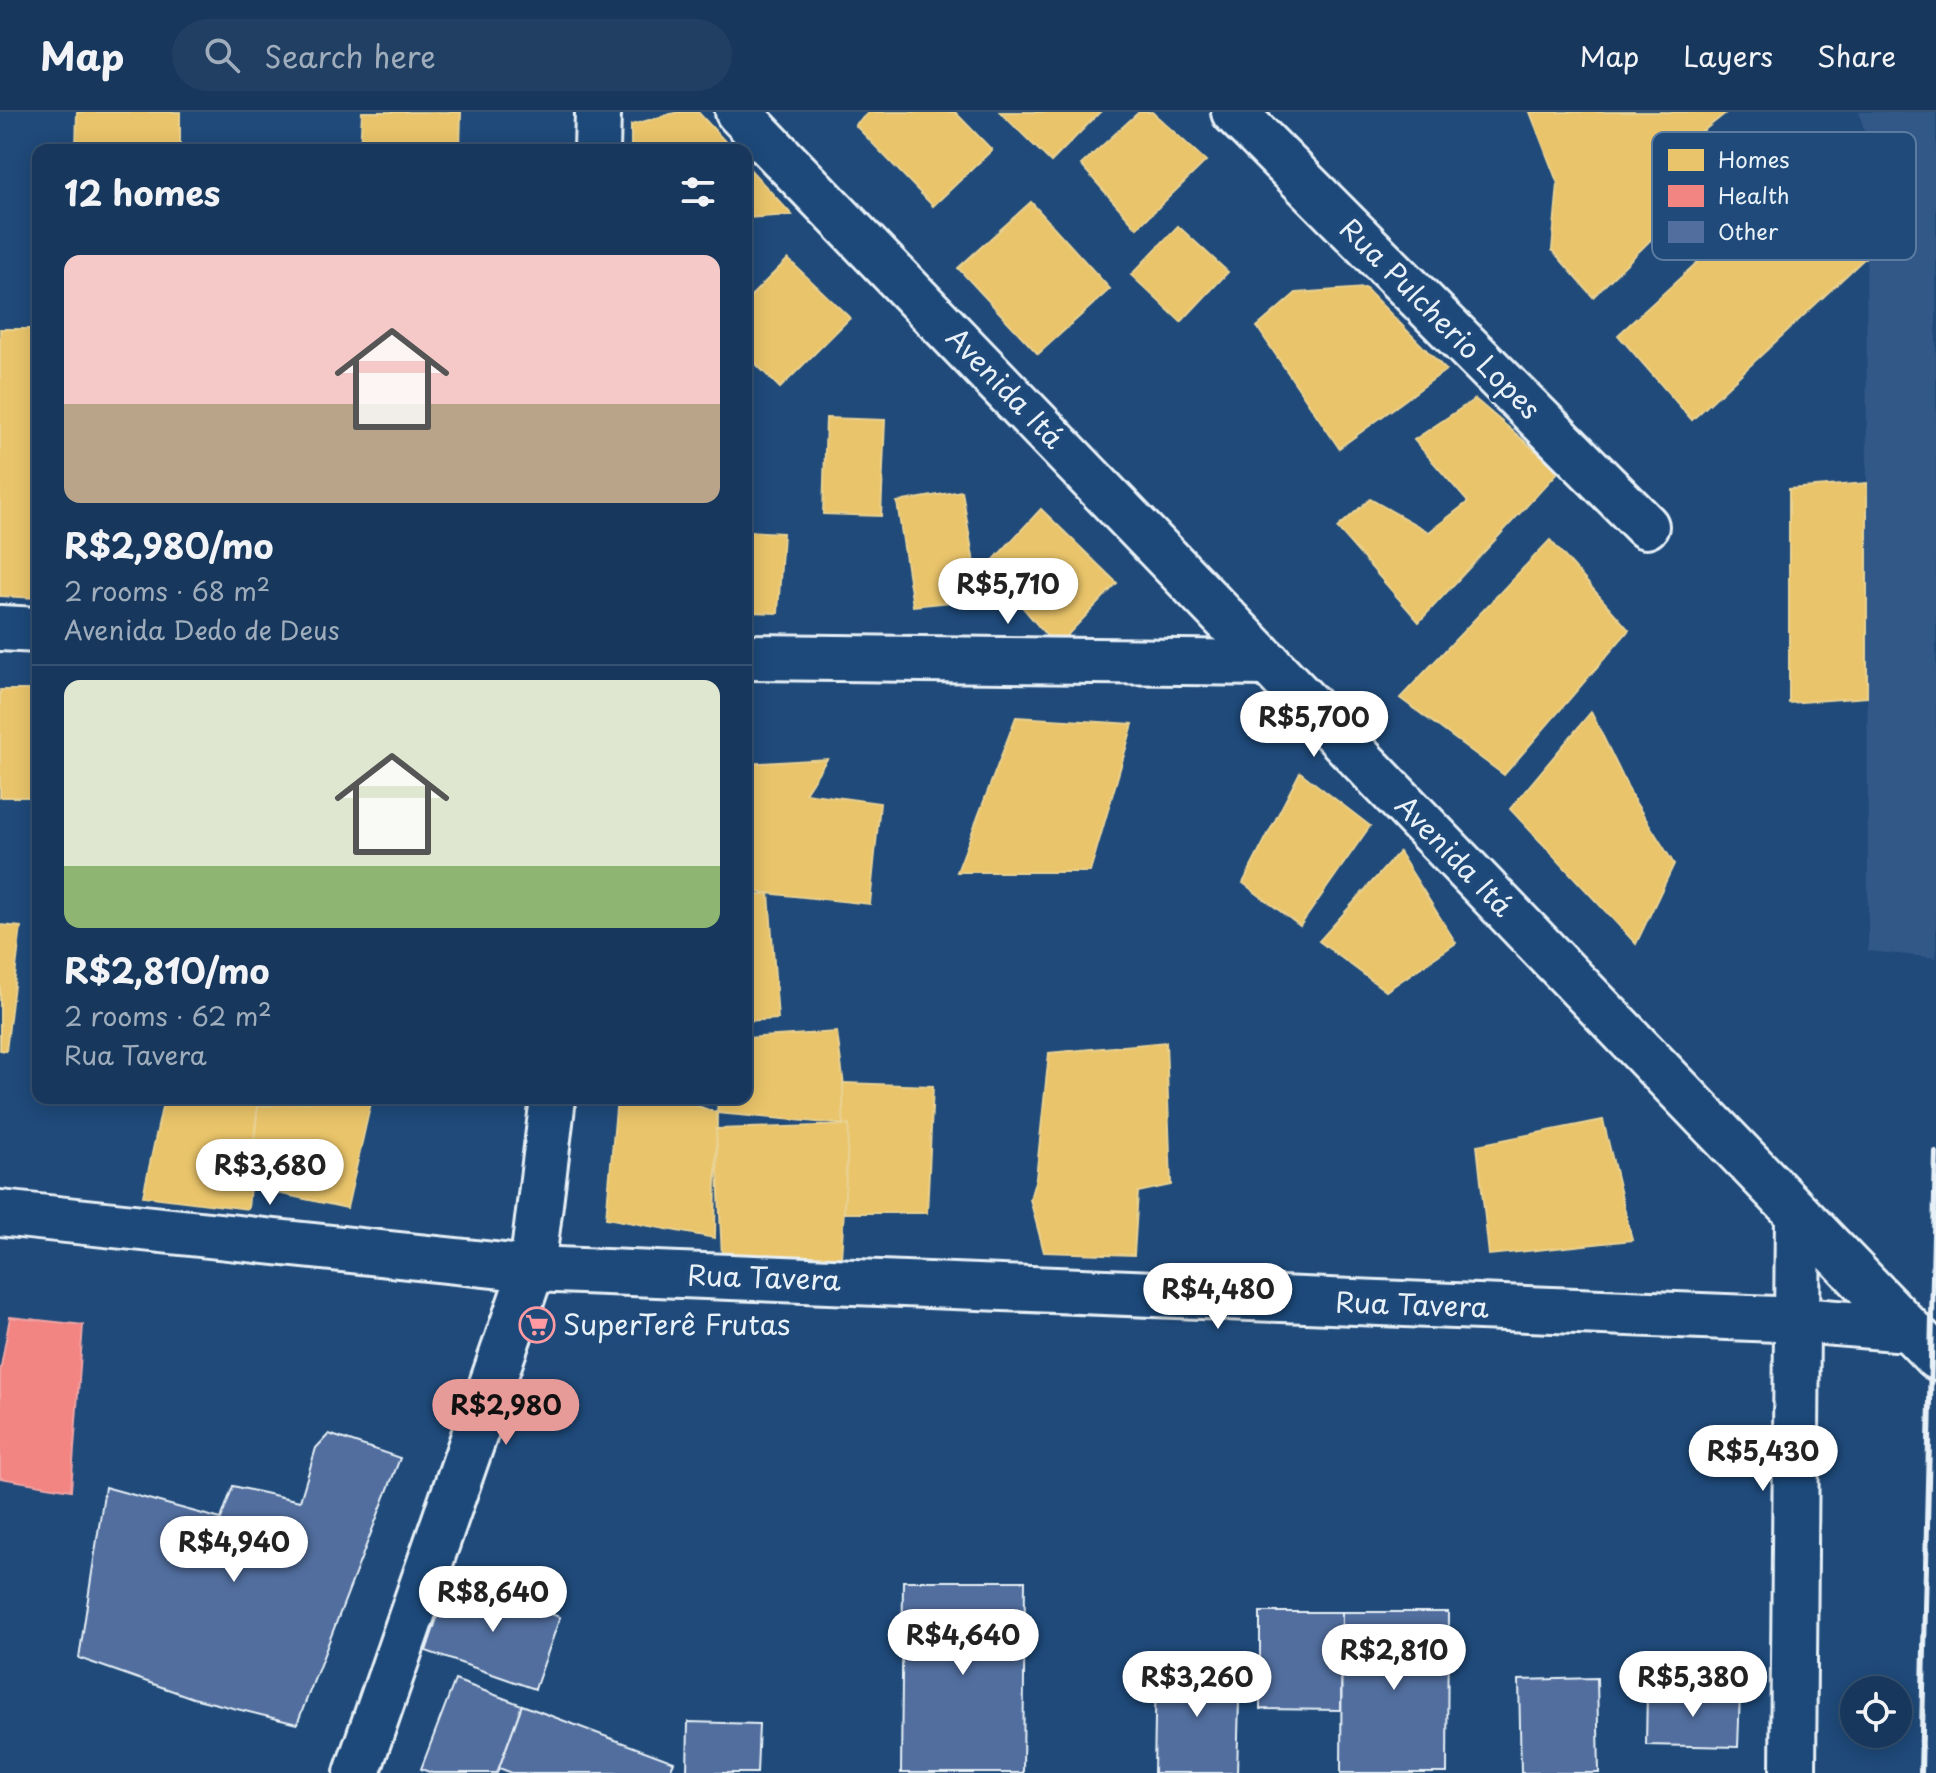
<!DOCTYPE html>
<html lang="en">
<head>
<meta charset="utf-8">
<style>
	:root { --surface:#17385c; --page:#203f62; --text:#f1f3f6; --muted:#9eacbb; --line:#365272; --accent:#e69b98 }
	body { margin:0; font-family:"Playpen Sans",sans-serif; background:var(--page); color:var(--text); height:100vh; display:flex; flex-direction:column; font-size:30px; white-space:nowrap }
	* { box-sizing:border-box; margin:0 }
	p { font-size:26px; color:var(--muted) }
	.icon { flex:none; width:44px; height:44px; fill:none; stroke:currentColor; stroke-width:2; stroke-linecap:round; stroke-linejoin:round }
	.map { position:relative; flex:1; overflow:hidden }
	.side { position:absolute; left:32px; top:32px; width:720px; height:960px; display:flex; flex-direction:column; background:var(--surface); border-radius:16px; box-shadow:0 4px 20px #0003,0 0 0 2px var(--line) }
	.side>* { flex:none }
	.buttons { position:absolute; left:1840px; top:1564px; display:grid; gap:16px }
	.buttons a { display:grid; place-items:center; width:72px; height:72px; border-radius:50%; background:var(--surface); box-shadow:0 4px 20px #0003,0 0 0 2px var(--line); font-size:40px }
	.price { position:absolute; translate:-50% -68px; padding:0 18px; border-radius:28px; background:#fff; color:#222; font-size:26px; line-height:52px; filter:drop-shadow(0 2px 4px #0008) }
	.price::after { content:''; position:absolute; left:50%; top:48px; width:24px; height:18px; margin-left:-12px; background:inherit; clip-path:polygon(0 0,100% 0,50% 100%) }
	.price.on { background:var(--accent); color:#111 }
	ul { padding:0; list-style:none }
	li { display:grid; align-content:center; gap:16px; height:424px; padding:0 32px }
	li+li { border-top:2px solid var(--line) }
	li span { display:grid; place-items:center; height:248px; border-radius:16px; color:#555 }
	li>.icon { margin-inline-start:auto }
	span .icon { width:144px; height:144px; fill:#fffc; stroke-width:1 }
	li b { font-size:34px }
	h2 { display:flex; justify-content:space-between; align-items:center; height:96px; padding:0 32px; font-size:34px }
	header { display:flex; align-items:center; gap:48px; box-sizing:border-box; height:112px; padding:0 40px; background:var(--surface); border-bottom:2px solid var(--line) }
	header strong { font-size:38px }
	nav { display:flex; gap:44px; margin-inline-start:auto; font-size:28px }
	.search { width:560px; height:72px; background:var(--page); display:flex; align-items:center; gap:20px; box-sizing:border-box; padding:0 28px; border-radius:44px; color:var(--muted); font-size:30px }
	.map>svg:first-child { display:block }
</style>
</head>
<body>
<header>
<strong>Map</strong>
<div class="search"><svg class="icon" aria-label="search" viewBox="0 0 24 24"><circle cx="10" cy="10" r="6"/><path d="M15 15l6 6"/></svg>Search here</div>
<nav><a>Map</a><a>Layers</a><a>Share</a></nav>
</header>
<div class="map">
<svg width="1936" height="1661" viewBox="0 0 1936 1661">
	<rect width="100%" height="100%" fill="#1f4a7a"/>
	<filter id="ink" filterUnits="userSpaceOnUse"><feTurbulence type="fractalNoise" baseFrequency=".0125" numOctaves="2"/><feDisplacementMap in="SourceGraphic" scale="16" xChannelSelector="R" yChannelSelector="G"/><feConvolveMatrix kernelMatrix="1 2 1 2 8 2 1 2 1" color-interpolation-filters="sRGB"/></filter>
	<g filter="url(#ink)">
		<path fill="#325887" d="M 1859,0 L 1936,0 L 1936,846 L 1868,839 L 1866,25 Z"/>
		<g fill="#e9c46a" stroke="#e9d295" stroke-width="2">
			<path d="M 77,0 L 180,0 L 180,38 L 76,38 Z"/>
			<path d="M 362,0 L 461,0 L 460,38 L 360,38 Z"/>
			<path d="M 678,0 L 698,0 L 733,38 L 631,38 L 631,13 Z"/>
			<path d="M 869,0 L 955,0 L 992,38 L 933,94 L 855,13 Z"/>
			<path d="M 1000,0 L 1100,0 L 1051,50 Z"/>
			<path d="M 1139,0 L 1152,0 L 1206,49 L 1137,116 L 1081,53 Z"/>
			<path d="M 1530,0 L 1727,0 L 1688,31 L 1711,68 L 1593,185 L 1552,138 L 1558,72 Z"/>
			<path d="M 746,53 L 792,103 L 746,106 Z"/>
			<path d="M 1786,69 L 1867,144 L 1692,308 L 1618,223 Z"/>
			<path d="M 1031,90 L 1110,177 L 1038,242 L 958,156 Z"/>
			<path d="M 1178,114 L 1228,160 L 1181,210 L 1131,163 Z"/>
			<path d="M 788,147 L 850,206 L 780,276 L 746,242 L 746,189 Z"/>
			<path d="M 1365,176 L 1446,258 L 1339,336 L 1257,215 L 1296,181 Z"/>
			<path d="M 0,217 L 38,217 L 38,486 L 0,484 Z"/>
			<path d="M 1475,287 L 1559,359 L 1419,510 L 1337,416 L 1370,387 L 1429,420 L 1468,390 L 1414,328 Z"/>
			<path d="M 826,306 L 885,308 L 881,404 L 823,402 Z"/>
			<path d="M 1867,371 L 1867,585 L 1789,591 L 1789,377 Z"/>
			<path d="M 962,379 L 980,487 L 913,494 L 897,390 Z"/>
			<path d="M 1041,397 L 1117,471 L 1056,535 L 988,454 Z"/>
			<path d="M 746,419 L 783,421 L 778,501 L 746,500 Z"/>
			<path d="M 1550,428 L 1629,518 L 1504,663 L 1400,586 Z"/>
			<rect x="0" y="578" width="38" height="107"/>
			<path d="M 1591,600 L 1634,688 L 1674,752 L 1636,832 L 1510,697 Z"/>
			<path d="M 1016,605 L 1133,612 L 1090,760 L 957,760 Z"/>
			<path d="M 827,647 L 805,681 L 880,691 L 870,792 L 746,779 L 746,652 Z"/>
			<path d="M 1300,660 L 1370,714 L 1300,814 L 1243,771 Z"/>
			<path d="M 1399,740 L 1456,831 L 1386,879 L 1319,829 Z"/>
			<path d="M 769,781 L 778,907 L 746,909 L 746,785 Z"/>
			<path d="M 0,813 L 21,815 L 6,939 L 0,938 Z"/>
			<path d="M 837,920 L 849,1013 L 717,1001 L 718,986 L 746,986 L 746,926 Z"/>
			<path d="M 1166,930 L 1171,1073 L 1138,1080 L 1134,1143 L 1044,1140 L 1030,1087 L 1036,1066 L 1049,941 Z"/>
			<path d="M 843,971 L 933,974 L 927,1101 L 844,1101 Z"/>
			<path d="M 164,986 L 258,986 L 248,1097 L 143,1084 Z"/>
			<path d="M 345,986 L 372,986 L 347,1096 L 249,1075 L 258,994 Z"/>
			<path d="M 530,986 L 531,991 L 410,987 L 411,986 Z"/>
			<path d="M 617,986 L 676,986 L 717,1001 L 715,1126 L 606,1106 Z"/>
			<path d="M 1603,1008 L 1632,1128 L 1489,1143 L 1477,1033 Z"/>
			<path d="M 849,1013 L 841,1147 L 722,1145 L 716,1017 Z"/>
		</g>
		<path fill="#f28482" stroke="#efa5a5" stroke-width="2" d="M 10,1205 L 83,1213 L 71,1378 L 0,1366 L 0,1260 Z"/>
		<g fill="#516e9e" stroke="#e8f1f8" stroke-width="2">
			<path d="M 329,1322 L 400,1346 L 297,1612 L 193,1586 L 79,1546 L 105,1375 L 221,1407 L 233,1374 L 300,1389 L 316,1336 Z"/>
			<path d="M 450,1467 L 560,1505 L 535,1577 L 426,1539 Z"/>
			<path d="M 903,1469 L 1025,1469 L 1023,1661 L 901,1661 Z"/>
			<path d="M 1260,1500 L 1342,1500 L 1341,1598 L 1260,1597 Z"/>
			<path d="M 1342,1500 L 1448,1500 L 1447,1661 L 1341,1661 Z"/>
			<path d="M 1156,1552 L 1240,1553 L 1237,1661 L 1154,1661 Z"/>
			<path d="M 1597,1566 L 1599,1661 L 1521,1661 L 1519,1568 Z"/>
			<path d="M 455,1568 L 522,1593 L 497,1661 L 432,1661 L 421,1657 Z"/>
			<path d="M 1647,1579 L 1740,1581 L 1738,1635 L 1646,1633 Z"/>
			<path d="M 522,1593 L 674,1650 L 669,1661 L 512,1661 L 499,1656 Z"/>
			<path d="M 688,1610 L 759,1612 L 757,1661 L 687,1661 Z"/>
		</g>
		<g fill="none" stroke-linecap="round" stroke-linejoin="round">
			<defs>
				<g id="street">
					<path d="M 1234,0 L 1646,414"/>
					<path d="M 0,516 L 38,518"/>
					<path d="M 746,545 L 1269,551"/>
					<path d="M 0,1101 L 532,1157 L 1800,1208 L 1908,1217"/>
					<path d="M 1793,1661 L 1798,1102"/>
				</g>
				<g id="secondary">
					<path d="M 738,0 L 1936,1245"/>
					<path d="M 597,38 L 598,0"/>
					<path d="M 357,1661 L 532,1157 L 553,986"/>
				</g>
			</defs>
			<use href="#street" stroke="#e8f1f8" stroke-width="50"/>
			<use href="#secondary" stroke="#e8f1f8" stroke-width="50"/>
			<use href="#street" stroke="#1f4a7a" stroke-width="44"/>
			<use href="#secondary" stroke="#1f4a7a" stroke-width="44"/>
			<path stroke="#e8f1f8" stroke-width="6" d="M 1921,1661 L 1936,1041"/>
		</g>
	</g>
	<defs>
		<symbol id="supermarket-ring" viewBox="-11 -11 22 22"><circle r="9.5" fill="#1f4a7a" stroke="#ff9aa2" stroke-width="1.5"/><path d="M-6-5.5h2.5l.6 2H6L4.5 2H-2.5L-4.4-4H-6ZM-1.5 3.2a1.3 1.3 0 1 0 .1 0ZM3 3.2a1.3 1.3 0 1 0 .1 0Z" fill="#ff9aa2"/></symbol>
	</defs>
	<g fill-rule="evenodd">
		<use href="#supermarket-ring" x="517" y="1193" width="40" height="40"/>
	</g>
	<g text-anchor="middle" stroke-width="8" stroke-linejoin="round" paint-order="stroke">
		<g font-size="28" fill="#e8f1f8" stroke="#1f4a7a">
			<text transform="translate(1440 207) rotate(45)" y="10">Rua Pulcherio Lopes</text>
			<text transform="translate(1005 276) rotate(46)" y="10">Avenida Itá</text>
			<text transform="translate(1454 744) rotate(46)" y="10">Avenida Itá</text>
			<text transform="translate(764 1166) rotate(2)" y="10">Rua Tavera</text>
			<text transform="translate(1412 1193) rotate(2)" y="10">Rua Tavera</text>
		</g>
		<g font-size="28" fill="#e8f1f8" stroke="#1f4a7a" text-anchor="start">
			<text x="563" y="1223">SuperTerê Frutas</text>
		</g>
	</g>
	<rect x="1652" y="20" width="264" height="128" rx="12" fill="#1f4a7a" stroke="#5b7ca0" stroke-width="2"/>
	<rect x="1668" y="37" width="36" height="22" fill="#e9c46a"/>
	<rect x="1668" y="73" width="36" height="22" fill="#f28482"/>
	<rect x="1668" y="109" width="36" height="22" fill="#516e9e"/>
	<g font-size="22" fill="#e8f1f8">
		<text x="1718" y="56">Homes</text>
		<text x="1718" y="92">Health</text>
		<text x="1718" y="128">Other</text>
	</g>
</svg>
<div class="buttons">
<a><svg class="icon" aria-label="locate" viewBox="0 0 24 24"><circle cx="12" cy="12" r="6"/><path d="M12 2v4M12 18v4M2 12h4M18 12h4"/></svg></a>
</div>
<b class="price" style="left:1008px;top:514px">R$5,710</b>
<b class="price" style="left:1314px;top:647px">R$5,700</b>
<b class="price" style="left:270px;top:1095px">R$3,680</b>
<b class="price" style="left:1218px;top:1219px">R$4,480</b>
<b class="price on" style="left:506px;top:1335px">R$2,980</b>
<b class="price" style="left:1763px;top:1381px">R$5,430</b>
<b class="price" style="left:234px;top:1472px">R$4,940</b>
<b class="price" style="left:493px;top:1522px">R$8,640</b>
<b class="price" style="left:963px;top:1565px">R$4,640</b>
<b class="price" style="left:1394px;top:1580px">R$2,810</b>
<b class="price" style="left:1197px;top:1607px">R$3,260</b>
<b class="price" style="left:1693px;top:1607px">R$5,380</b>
<section class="side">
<h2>12 homes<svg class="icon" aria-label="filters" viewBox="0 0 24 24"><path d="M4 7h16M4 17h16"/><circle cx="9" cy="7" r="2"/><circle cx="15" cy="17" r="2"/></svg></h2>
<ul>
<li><span style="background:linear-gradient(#f6c9c9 60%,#b9a48a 0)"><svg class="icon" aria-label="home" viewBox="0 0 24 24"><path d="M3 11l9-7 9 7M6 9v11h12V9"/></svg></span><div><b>R$2,980/mo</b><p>2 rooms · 68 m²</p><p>Avenida Dedo de Deus</p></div></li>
<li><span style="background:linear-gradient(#dfe7d0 75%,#8fb573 0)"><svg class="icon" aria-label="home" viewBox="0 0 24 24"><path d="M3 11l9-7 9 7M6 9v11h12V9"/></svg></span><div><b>R$2,810/mo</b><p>2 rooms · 62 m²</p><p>Rua Tavera</p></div></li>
</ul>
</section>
</div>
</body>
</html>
